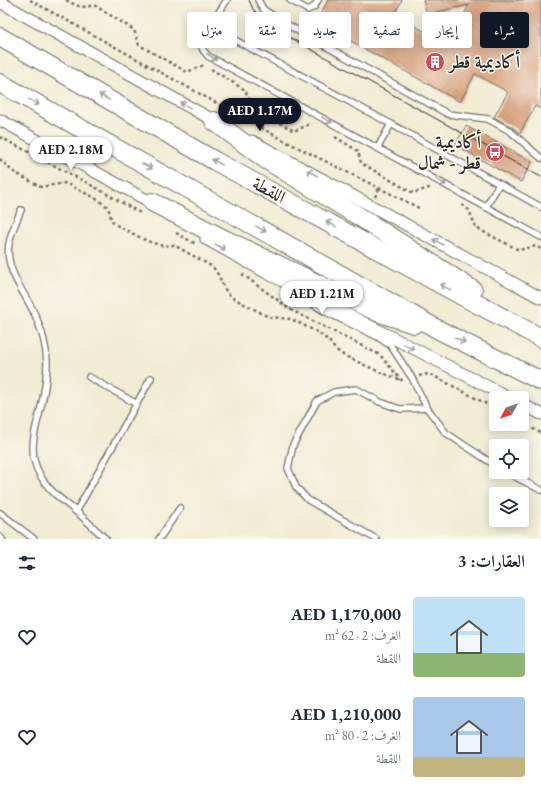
<!DOCTYPE html>
<html lang="ar">
<head>
<meta charset="utf-8">
<style>
	:root { --surface:#fff; --page:#f6f6f7; --text:#1f2937; --muted:#747a83; --accent:#111827 }
	body { margin:0; font-family:"EB Garamond",Amiri,serif; background:var(--page); color:var(--text); direction:rtl; height:100vh; display:flex; flex-direction:column; font-size:15px; white-space:nowrap }
	* { box-sizing:border-box; margin:0 }
	p { font-size:13px; color:var(--muted) }
	.icon { flex:none; width:22px; height:22px; fill:none; stroke:currentColor; stroke-width:2; stroke-linecap:round; stroke-linejoin:round }
	.map { position:relative; height:539px; overflow:hidden; direction:ltr }
	.sheet { display:flex; flex-direction:column; background:var(--surface); flex:1 }
	.sheet>* { flex:none }
	.top-card { position:absolute; left:12px; top:12px; width:517px; height:36px; direction:rtl; display:flex; gap:8px }
	.needle { width:26px; rotate:230deg }
	.tools { position:absolute; left:489px; top:391px; display:grid; gap:8px }
	.tools a { display:grid; place-items:center; width:40px; height:40px; border-radius:4px; background:var(--surface); box-shadow:0 2px 10px #0003; font-size:20px }
	.price { position:absolute; translate:-50% -34px; padding:0 9px; border-radius:14px; background:#fff; color:#222; font-size:13px; line-height:26px; filter:drop-shadow(0 1px 2px #0008) }
	.price::after { content:''; position:absolute; left:50%; top:24px; width:12px; height:9px; margin-left:-6px; background:inherit; clip-path:polygon(0 0,100% 0,50% 100%) }
	.price.selected { background:var(--accent); color:#fff }
	ul { padding:0; list-style:none }
	li { display:flex; align-items:center; gap:12px; height:100px; padding:0 16px }
	li span { display:grid; place-items:center; flex:none; width:112px; height:80px; border-radius:4px; color:#555 }
	li>.icon { margin-inline-start:auto }
	span .icon { width:48px; height:48px; fill:#fffc; stroke-width:1 }
	li b { font-size:17px }
	h2 { display:flex; justify-content:space-between; align-items:center; height:48px; padding:0 16px; font-size:17px }
	.chip { padding:0 14px; border-radius:4px; background:var(--surface); box-shadow:0 2px 10px #0003; font-size:14px; line-height:36px }
	.chip.selected { background:var(--accent); color:#fff }
	.map>svg:first-child { display:block }
</style>
</head>
<body>
<div class="map">
<svg width="541" height="539" viewBox="0 0 541 539">
	<defs>
		<pattern id="building-back-hatch" width="6" height="6" patternUnits="userSpaceOnUse"><rect width="6" height="6" fill="#daa280"/><path d="M-1 5l2 2M0 0l6 6M5-1l2 2" fill="none" stroke="#b18469"/></pattern>
	</defs>
	<rect width="100%" height="100%" fill="#fbf7ec"/>
	<filter id="ink" filterUnits="userSpaceOnUse"><feTurbulence type="fractalNoise" baseFrequency=".025" numOctaves="2"/><feDisplacementMap in="SourceGraphic" scale="8" xChannelSelector="R" yChannelSelector="G"/><feConvolveMatrix kernelMatrix="1 2 1 2 8 2 1 2 1" color-interpolation-filters="sRGB"/></filter>
	<filter id="wash" filterUnits="userSpaceOnUse"><feTurbulence type="fractalNoise" baseFrequency=".012" numOctaves="4" result="noise"/><feDisplacementMap in="SourceGraphic" scale="16" xChannelSelector="R" yChannelSelector="G"/><feGaussianBlur stdDeviation="0.9" result="paint"/><feColorMatrix in="noise" values="0 0 0 0 0 0 0 0 0 0 0 0 0 0 0 0 0 1.4 0 .05"/><feComposite in="paint" operator="in"/></filter>
	<g filter="url(#wash)">
		<rect width="100%" height="100%" fill="#f2ecd5"/>
		<g id="blocks">
			<g fill="url(#building-back-hatch)">
				<path d="M 328,0 L 402,0 L 394,15 L 448,44 L 469,5 L 427,14 L 423,0 L 541,0 L 541,109 L 535,106 L 520,133 L 512,127 L 494,117 L 508,92 L 475,74 L 460,102 L 333,31 L 338,22 L 321,13 Z"/>
				<path d="M 466,126 L 532,162 L 521,182 L 455,145 Z"/>
			</g>
		</g>
	</g>
	<g filter="url(#ink)">
		<use href="#blocks" fill-opacity="0" stroke="#716f66" stroke-width="1"/>
		<g fill="none" stroke-linecap="round" stroke-linejoin="round">
			<defs>
				<g id="service">
					<path d="M 227,0 L 200,41 L 203,50 L 208,56 L 541,237"/>
					<path d="M 258,0 L 263,9 L 286,24 L 448,114 L 488,119 L 510,131 L 541,158"/>
					<path d="M 290,0 L 308,10 L 314,7 L 318,0"/>
					<path d="M 209,26 L 391,124 L 541,207"/>
					<path d="M 378,147 L 391,124"/>
					<path d="M 486,207 L 499,184"/>
					<path d="M 21,210 C 17,220 11,232 9,244 C 4,273 29,296 38,322 C 43,334 46,348 47,361 C 47,374 45,389 42,403 C 37,425 27,448 38,471 C 46,489 62,500 77,512 C 87,521 96,530 106,539"/>
					<path d="M 296,294 L 326,312 L 378,337 L 391,346 L 412,378 L 427,408 L 446,433 L 496,466"/>
					<path d="M 89,377 L 137,404"/>
					<path d="M 506,472 L 541,490"/>
					<path d="M 76,512 L 151,378"/>
					<path d="M 0,513 L 34,539"/>
					<path d="M 0,537 L 2,539"/>
					<path d="M 159,539 L 180,508"/>
					<path d="M 376,539 L 308,500 L 296,487 L 288,468 L 293,445 L 317,401 L 334,392 L 356,389 L 380,402 L 400,409 L 427,408"/>
				</g>
				<g id="minor">
					<path d="M 0,2 L 220,124"/>
					<path d="M 0,120 L 156,205"/>
					<path d="M 252,141 L 541,298"/>
					<path d="M 206,239 L 265,272 L 510,398"/>
					<path d="M 522,404 L 541,414"/>
				</g>
				<g id="primary">
					<path d="M 0,37 L 215,161 L 464,297 L 541,338"/>
					<path d="M 0,83 L 439,330 L 541,381"/>
					<path d="M 214,121 L 265,159 L 360,217 L 473,290"/>
					<path d="M 152,202 L 220,237 L 377,312 L 414,324"/>
				</g>
			</defs>
			<use href="#service" stroke="#716f66" stroke-width="8"/>
			<use href="#minor" stroke="#716f66" stroke-width="13"/>
			<use href="#primary" stroke="#716f66" stroke-width="20"/>
			<g stroke="#716f66" stroke-width="2.5" stroke-dasharray="3 3" stroke-linecap="butt">
				<path d="M 30,0 L 287,142 L 419,208"/>
				<path d="M 66,0 C 77,6 82,9 94,5 L 134,30 L 139,45 L 187,72 L 204,65 L 205,66"/>
				<path d="M 211,69 L 245,90 L 253,108 L 294,131 L 312,123"/>
				<path d="M 0,137 L 91,185 L 142,214"/>
				<path d="M 335,137 L 358,151 L 361,163 L 413,193 L 432,187"/>
				<path d="M 0,159 L 12,171 L 41,187 L 65,183 L 95,198 L 108,207 L 112,221 L 118,226 L 147,241 L 163,246 L 174,245 L 213,267 L 219,276 L 224,288 L 231,297 L 269,317 L 291,319 L 319,333 L 329,341 L 335,349 L 343,355 L 382,373 L 401,380"/>
				<path d="M 375,197 L 379,188"/>
				<path d="M 462,205 L 469,210 L 476,228 L 519,250 L 536,246 L 541,249"/>
				<path d="M 176,233 L 196,244"/>
				<path d="M 242,274 L 291,310 L 380,355 L 401,380 L 403,380"/>
				<path d="M 419,376 L 428,374 L 434,376 L 496,409"/>
				<path d="M 522,423 L 541,433"/>
			</g>
			<use href="#service" stroke="#fff" stroke-width="5.5"/>
			<use href="#minor" stroke="#fff" stroke-width="11"/>
			<use href="#primary" stroke="#fff" stroke-width="18"/>
			<path stroke="#2b2b2b" stroke-width="1" d="M 249,0 L 253,9 L 269,26 L 541,177"/>
		</g>
		<defs><path id="oneway-shaft" d="M-6 0H5M1.5-3L5.5 0L1.5 3" fill="none" stroke-width="1.6" stroke-linecap="round" stroke-linejoin="round"/></defs>
		<g stroke="#a0a0a0">
			<use href="#oneway-shaft" transform="translate(212 57) rotate(32)"/>
			<use href="#oneway-shaft" transform="translate(104 97) rotate(-150)"/>
			<use href="#oneway-shaft" transform="translate(34 102) rotate(29)"/>
			<use href="#oneway-shaft" transform="translate(185 105) rotate(-151)"/>
			<use href="#oneway-shaft" transform="translate(327 120) rotate(28)"/>
			<use href="#oneway-shaft" transform="translate(217 162) rotate(-151)"/>
			<use href="#oneway-shaft" transform="translate(147 166) rotate(29)"/>
			<use href="#oneway-shaft" transform="translate(312 173) rotate(-152)"/>
			<use href="#oneway-shaft" transform="translate(441 182) rotate(29)"/>
			<use href="#oneway-shaft" transform="translate(331 224) rotate(-151)"/>
			<use href="#oneway-shaft" transform="translate(261 229) rotate(29)"/>
			<use href="#oneway-shaft" transform="translate(438 242) rotate(-151)"/>
			<use href="#oneway-shaft" transform="translate(220 247) rotate(29)"/>
			<use href="#oneway-shaft" transform="translate(445 287) rotate(-151)"/>
			<use href="#oneway-shaft" transform="translate(460 340) rotate(26)"/>
			<use href="#oneway-shaft" transform="translate(409 347) rotate(27)"/>
		</g>
	</g>
	<defs>
		<symbol id="building-disc" viewBox="-11 -11 22 22"><circle r="9.5" fill="#d1495b" stroke="#fbf7ec"/><path d="M-4-6H4V6H1V3H-1V6H-4ZM-2.5-4.3h1.7v1.8h-1.7ZM.8-4.3h1.7v1.8H.8ZM-2.5-1h1.7V.8h-1.7ZM.8-1h1.7V.8H.8Z" fill="#fff"/></symbol>
		<symbol id="bus-disc" viewBox="-11 -11 22 22"><circle r="9.5" fill="#d1495b" stroke="#fbf7ec"/><path d="M-5-6H5V4H4V6H2V4H-2V6H-4V4H-5ZM-3.5-4V0h7V-4ZM-3.5 1.2v1.5H-2V1.2ZM2 1.2v1.5H3.5V1.2Z" fill="#fff"/></symbol>
	</defs>
	<g fill-rule="evenodd">
		<use href="#building-disc" x="424" y="51" width="22" height="22"/>
		<use href="#bus-disc" x="484" y="141" width="22" height="22"/>
	</g>
	<g text-anchor="middle" stroke-width="3" stroke-linejoin="round" paint-order="stroke">
		<g font-size="18" font-weight="bold" fill="#2b2b2b" stroke="#fbf7ec" text-anchor="start">
			<text x="449" y="68">أكاديمية قطر</text>
			<text x="481" y="148" text-anchor="end">أكاديمية<tspan x="481" dy="21">قطر - شمال</tspan></text>
		</g>
		<g font-size="18" fill="#2b2b2b" stroke="#fbf7ec">
			<text transform="translate(269 190) rotate(29)" y="6">اللقطة</text>
		</g>
	</g>
</svg>
<div class="tools">
<a><svg class="needle" viewBox="-14 -14 28 28"><path d="M0-13l5 13h-10z" fill="#e53935"/><path d="M0 13l5-13h-10z" fill="#747a83"/></svg></a>
<a><svg class="icon" aria-label="locate" viewBox="0 0 24 24"><circle cx="12" cy="12" r="6"/><path d="M12 2v4M12 18v4M2 12h4M18 12h4"/></svg></a>
<a><svg class="icon" aria-label="layers" viewBox="0 0 24 24"><path d="M12 4l9 5-9 5-9-5zM3 14l9 5 9-5"/></svg></a>
</div>
<b class="price selected" style="left:260px;top:132px">AED 1.17M</b>
<b class="price" style="left:71px;top:171px">AED 2.18M</b>
<b class="price" style="left:322px;top:315px">AED 1.21M</b>
<div class="top-card">
<a class="chip selected">شراء</a>
<a class="chip">إيجار</a>
<a class="chip">تصفية</a>
<a class="chip">جديد</a>
<a class="chip">شقة</a>
<a class="chip">منزل</a>
</div>
</div>
<section class="sheet">
<h2>العقارات: 3<svg class="icon" aria-label="filters" viewBox="0 0 24 24"><path d="M4 7h16M4 17h16"/><circle cx="9" cy="7" r="2"/><circle cx="15" cy="17" r="2"/></svg></h2>
<ul>
<li><span style="background:linear-gradient(#bfe0f5 70%,#8fb573 0)"><svg class="icon" aria-label="home" viewBox="0 0 24 24"><path d="M3 11l9-7 9 7M6 9v11h12V9"/></svg></span><div><b>AED 1,170,000</b><p>الغرف: 2 · 62 m²</p><p>اللقطة</p></div><svg class="icon" aria-label="heart" viewBox="0 0 24 24"><path d="M12 20l-8-8c-3-5 5-10 8-4 3-6 11-1 8 4z"/></svg></li>
<li><span style="background:linear-gradient(#a9c7e8 75%,#c2b280 0)"><svg class="icon" aria-label="home" viewBox="0 0 24 24"><path d="M3 11l9-7 9 7M6 9v11h12V9"/></svg></span><div><b>AED 1,210,000</b><p>الغرف: 2 · 80 m²</p><p>اللقطة</p></div><svg class="icon" aria-label="heart" viewBox="0 0 24 24"><path d="M12 20l-8-8c-3-5 5-10 8-4 3-6 11-1 8 4z"/></svg></li>
</ul>
</section>
</body>
</html>
